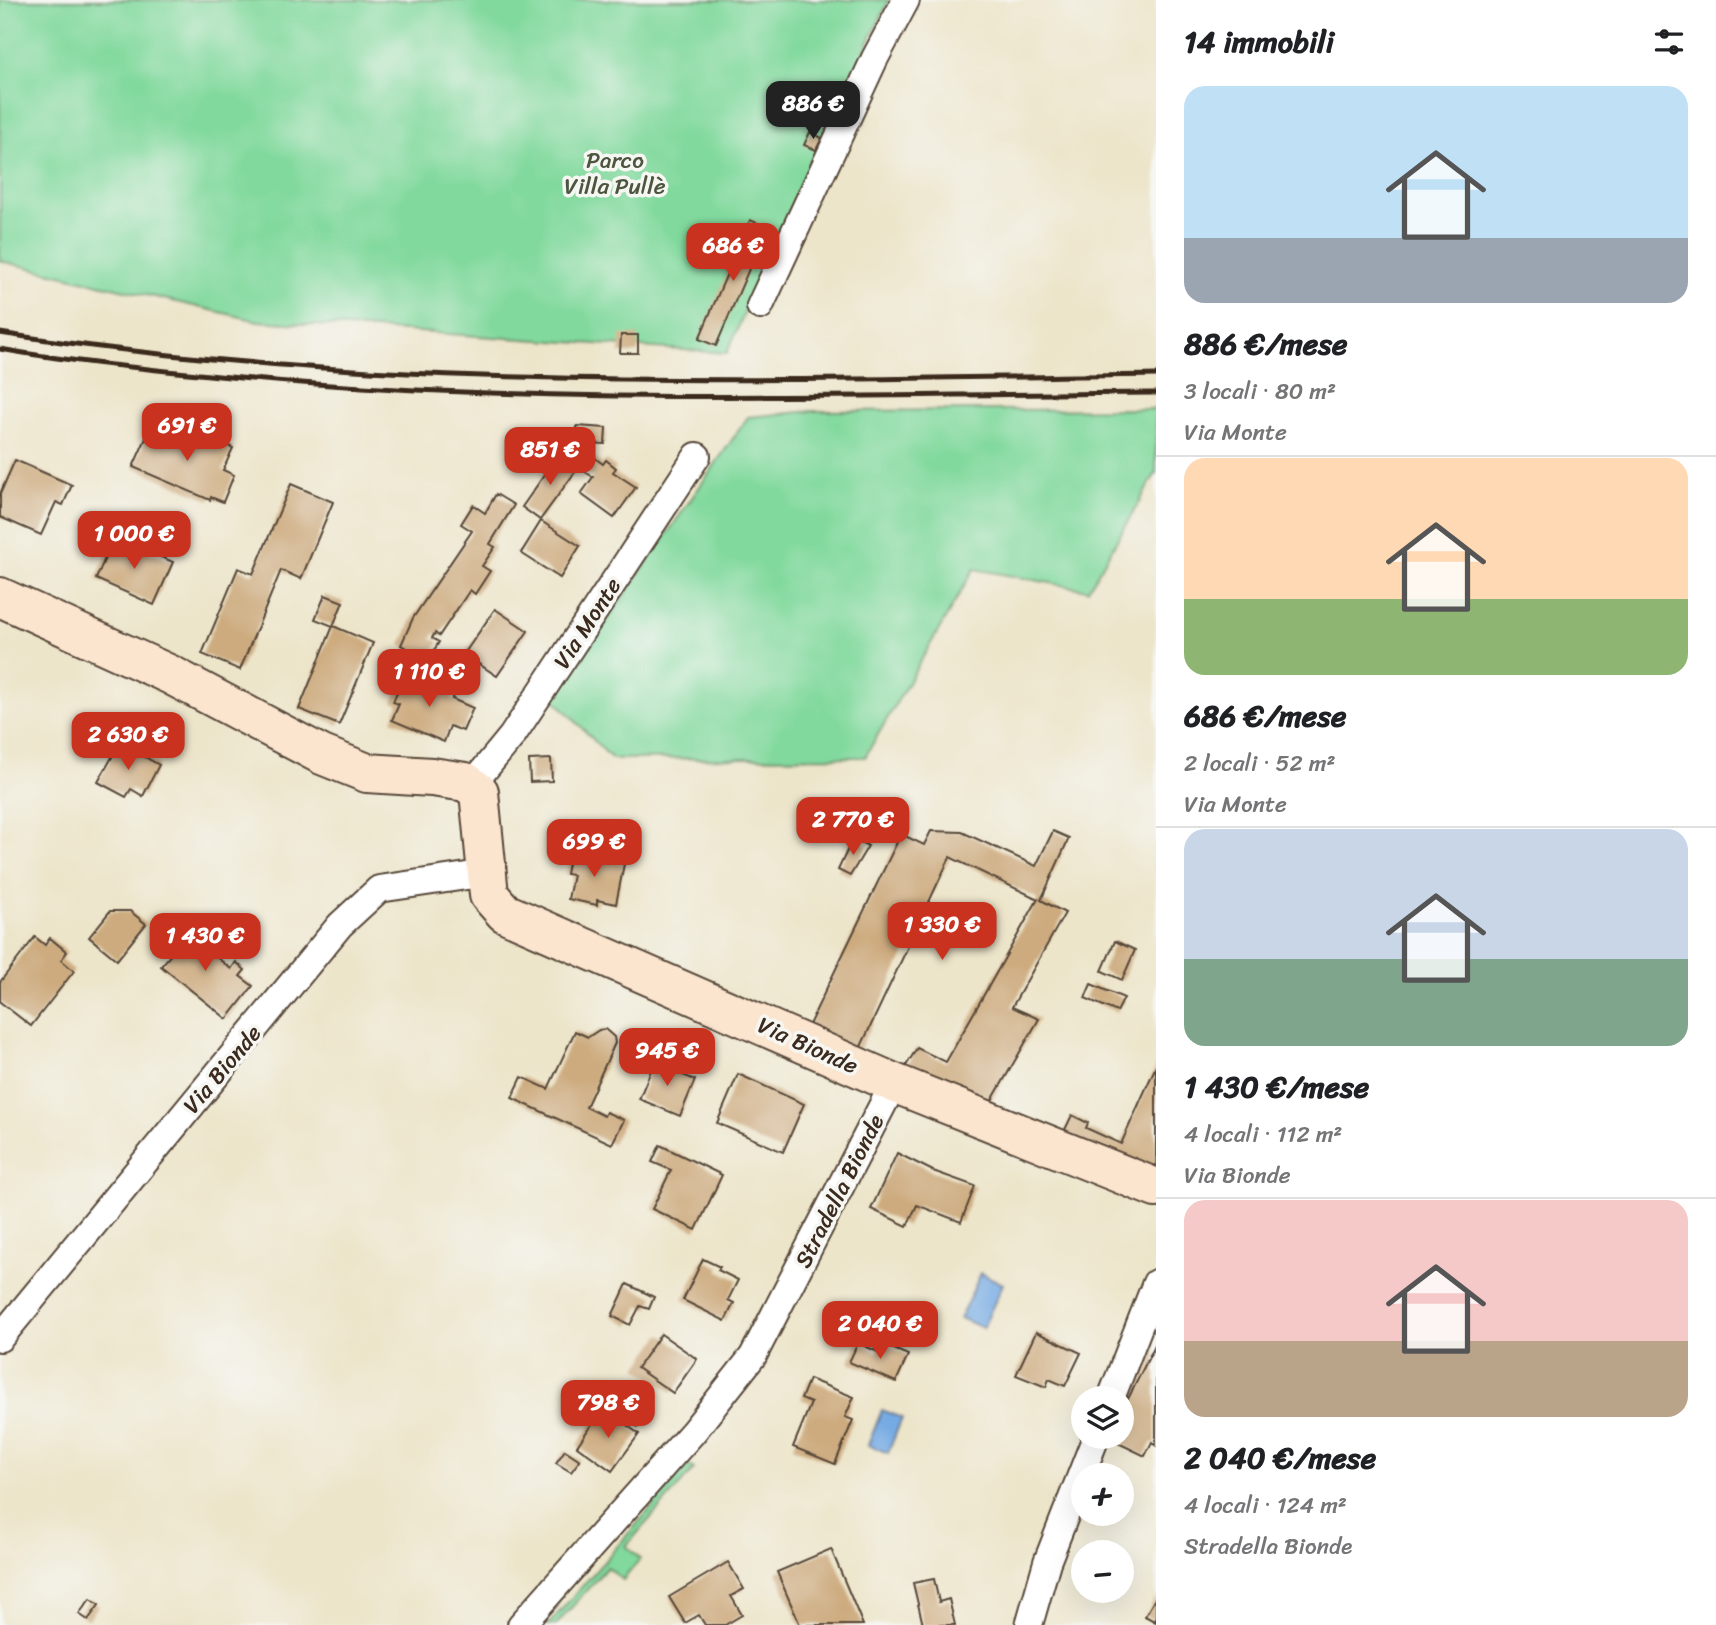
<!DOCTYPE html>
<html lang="it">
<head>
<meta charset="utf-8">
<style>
	:root { --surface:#fff; --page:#f2f2f2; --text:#202124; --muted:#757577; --line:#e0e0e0; --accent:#c8321e }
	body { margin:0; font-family:Sriracha,sans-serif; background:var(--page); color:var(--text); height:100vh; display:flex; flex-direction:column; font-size:26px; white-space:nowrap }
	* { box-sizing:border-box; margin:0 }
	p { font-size:23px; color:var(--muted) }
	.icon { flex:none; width:38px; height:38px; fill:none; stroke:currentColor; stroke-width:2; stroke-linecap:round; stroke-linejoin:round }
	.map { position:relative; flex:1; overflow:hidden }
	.panel { display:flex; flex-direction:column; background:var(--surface); width:560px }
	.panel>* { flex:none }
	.buttons { position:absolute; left:1071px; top:1386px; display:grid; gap:14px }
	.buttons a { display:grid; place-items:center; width:63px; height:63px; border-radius:50%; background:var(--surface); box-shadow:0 7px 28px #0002; font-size:35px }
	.price { position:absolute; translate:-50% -60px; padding:0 16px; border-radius:14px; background:var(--accent); color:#fff; font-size:23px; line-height:46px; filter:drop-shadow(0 2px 4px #0008) }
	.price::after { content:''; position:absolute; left:50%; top:42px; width:21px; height:16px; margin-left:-10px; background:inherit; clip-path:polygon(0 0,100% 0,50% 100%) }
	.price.on { background:#222; color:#fff }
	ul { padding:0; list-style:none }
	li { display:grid; align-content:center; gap:14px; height:371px; padding:0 28px }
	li+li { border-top:2px solid var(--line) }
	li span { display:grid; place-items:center; height:217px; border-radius:21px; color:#555 }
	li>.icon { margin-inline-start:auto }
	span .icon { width:126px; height:126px; fill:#fffc; stroke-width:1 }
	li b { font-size:30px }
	h2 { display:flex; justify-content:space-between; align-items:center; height:84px; padding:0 28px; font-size:30px }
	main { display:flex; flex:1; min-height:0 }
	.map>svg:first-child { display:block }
</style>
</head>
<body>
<main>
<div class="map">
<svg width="1156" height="1625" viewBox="0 0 1156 1625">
	<rect width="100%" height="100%" fill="#f6f6f2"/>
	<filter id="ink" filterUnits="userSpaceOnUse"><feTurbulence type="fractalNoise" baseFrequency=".0143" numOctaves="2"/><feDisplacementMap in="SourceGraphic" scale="14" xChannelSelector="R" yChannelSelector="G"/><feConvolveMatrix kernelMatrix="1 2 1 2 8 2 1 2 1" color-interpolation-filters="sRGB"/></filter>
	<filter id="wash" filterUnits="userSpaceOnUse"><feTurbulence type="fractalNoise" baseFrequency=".00686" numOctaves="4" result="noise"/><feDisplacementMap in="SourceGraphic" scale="28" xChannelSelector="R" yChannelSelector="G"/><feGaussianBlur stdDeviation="1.57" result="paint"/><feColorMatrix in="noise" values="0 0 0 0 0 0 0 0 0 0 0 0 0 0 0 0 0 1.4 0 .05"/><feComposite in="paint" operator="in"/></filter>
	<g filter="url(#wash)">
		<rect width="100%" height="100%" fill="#ede5ca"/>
		<g fill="#81d99d" stroke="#5e825e" stroke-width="2">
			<path d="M 0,0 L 889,0 L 801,184 L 727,353 L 258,321 L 0,261 Z"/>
			<path d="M 1156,409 L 1156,473 L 1088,590 L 974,569 L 865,757 L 612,759 L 553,698 L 748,417 L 812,411 Z"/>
			<path d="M 689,1465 L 694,1469 L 626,1546 L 640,1559 L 623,1580 L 607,1567 L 556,1625 L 548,1625 Z"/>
		</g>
		<g fill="#76aae3" stroke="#586a80" stroke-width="2">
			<path d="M 981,1273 L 1003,1284 L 983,1328 L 960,1318 Z"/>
			<path d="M 882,1410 L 902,1418 L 888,1453 L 868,1445 Z"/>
		</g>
		<g id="blocks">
			<g fill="#cdab7f">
				<path d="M 810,132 L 822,138 L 816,150 L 804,145 Z"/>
				<path d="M 750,220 L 767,227 L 716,346 L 699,339 Z"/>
				<path d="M 621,335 L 638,335 L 638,353 L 620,353 Z"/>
				<path d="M 577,426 L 606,428 L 605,444 L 560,442 L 561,432 L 577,432 Z"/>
				<path d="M 151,427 L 191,438 L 210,446 L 213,439 L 233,448 L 223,470 L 234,475 L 223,502 L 211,497 L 210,500 L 133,467 Z"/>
				<path d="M 559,454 L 578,468 L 540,520 L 522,507 Z"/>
				<path d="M 591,455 L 603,464 L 606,460 L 616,468 L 613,472 L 636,487 L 614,518 L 581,494 L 593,477 L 581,469 Z"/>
				<path d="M 15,460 L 72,485 L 63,505 L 56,502 L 41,535 L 0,517 L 0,494 Z"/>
				<path d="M 291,484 L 333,502 L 301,579 L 281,570 L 240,670 L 202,654 L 238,568 L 253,574 Z"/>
				<path d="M 496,494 L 514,505 L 490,544 L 495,547 L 482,566 L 490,571 L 475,594 L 470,590 L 439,636 L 435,633 L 432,638 L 439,642 L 428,660 L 401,645 L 413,618 L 472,531 L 461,524 L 473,505 L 485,513 Z"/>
				<path d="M 541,521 L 580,546 L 560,578 L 521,553 Z"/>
				<path d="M 114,537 L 173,562 L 154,605 L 96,579 Z"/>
				<path d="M 325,595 L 343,602 L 333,626 L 373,643 L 339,725 L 299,709 L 333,626 L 315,619 Z"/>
				<path d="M 495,609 L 528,631 L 497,676 L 464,654 Z"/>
				<path d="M 404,675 L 453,695 L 452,699 L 473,708 L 463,731 L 450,726 L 444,742 L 392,720 L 399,704 L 393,702 Z"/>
				<path d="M 120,743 L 159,765 L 143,796 L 131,789 L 126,797 L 98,782 Z"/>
				<path d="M 551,759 L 552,781 L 530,782 L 529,760 Z"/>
				<path d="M 931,831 L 962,832 L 1036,866 L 1053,831 L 1069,838 L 1041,900 L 1065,913 L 1012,1007 L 1039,1019 L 987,1109 L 901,1074 L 917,1048 L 946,1062 L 1038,899 L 950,857 L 857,1055 L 805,1033 L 901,834 L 924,845 Z"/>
				<path d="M 853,838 L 868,846 L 850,876 L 838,870 Z"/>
				<path d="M 570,853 L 624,864 L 616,904 L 597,900 L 597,905 L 568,899 L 573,875 L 566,874 Z"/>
				<path d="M 110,911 L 130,911 L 146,924 L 117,960 L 89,937 Z"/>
				<path d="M 182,921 L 190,927 L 186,932 L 231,969 L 236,962 L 245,970 L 240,976 L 253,986 L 227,1019 L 161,966 L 174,951 L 165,944 Z"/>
				<path d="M 35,937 L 45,945 L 50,938 L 67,952 L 61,960 L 74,971 L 31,1026 L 0,1002 L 0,982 Z"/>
				<path d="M 1115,941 L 1135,950 L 1122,980 L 1102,971 Z"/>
				<path d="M 1091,984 L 1124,998 L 1117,1012 L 1085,998 Z"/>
				<path d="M 605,1029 L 614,1037 L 615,1043 L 586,1107 L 604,1116 L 606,1112 L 624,1120 L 612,1144 L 512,1098 L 522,1077 L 548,1089 L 575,1031 L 588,1037 L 599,1030 Z"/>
				<path d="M 656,1058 L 680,1068 L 678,1073 L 695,1080 L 680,1116 L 639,1099 Z"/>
				<path d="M 1156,1066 L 1156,1182 L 1060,1140 L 1072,1115 L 1088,1123 L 1086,1128 L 1121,1144 Z"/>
				<path d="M 738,1074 L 804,1104 L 783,1152 L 717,1123 Z"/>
				<path d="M 660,1145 L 722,1175 L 696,1230 L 652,1209 L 671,1170 L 652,1162 Z"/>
				<path d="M 897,1153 L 933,1171 L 975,1186 L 961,1222 L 917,1205 L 907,1226 L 871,1209 Z"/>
				<path d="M 703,1259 L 720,1267 L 718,1270 L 738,1280 L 728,1300 L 734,1303 L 725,1321 L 683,1300 Z"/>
				<path d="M 627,1284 L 654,1297 L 649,1309 L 640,1306 L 630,1325 L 612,1316 Z"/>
				<path d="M 1036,1332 L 1081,1353 L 1065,1386 L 1049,1379 L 1046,1387 L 1016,1375 Z"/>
				<path d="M 661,1334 L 697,1359 L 673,1393 L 637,1368 Z"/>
				<path d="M 858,1343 L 878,1352 L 882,1344 L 908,1355 L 896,1382 L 849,1362 Z"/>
				<path d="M 1156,1343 L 1156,1445 L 1152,1442 L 1145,1456 L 1114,1441 L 1116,1437 L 1122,1437 L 1122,1404 L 1125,1405 Z"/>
				<path d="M 809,1379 L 854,1397 L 845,1417 L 853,1420 L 835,1464 L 793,1447 L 811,1403 L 801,1399 Z"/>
				<path d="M 631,1400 L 649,1412 L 638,1427 L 621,1414 Z"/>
				<path d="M 603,1408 L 639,1434 L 612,1471 L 577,1446 Z"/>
				<path d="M 565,1450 L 580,1460 L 571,1472 L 556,1463 Z"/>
				<path d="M 831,1549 L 863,1625 L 800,1625 L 777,1572 Z"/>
				<path d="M 728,1562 L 744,1589 L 731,1596 L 742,1615 L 725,1625 L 705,1625 L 699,1615 L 685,1623 L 669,1597 Z"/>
				<path d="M 934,1579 L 939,1602 L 949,1599 L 955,1625 L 923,1625 L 913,1583 Z"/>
				<path d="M 1156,1597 L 1156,1622 L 1145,1616 Z"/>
				<path d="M 90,1599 L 99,1605 L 88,1620 L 79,1614 Z"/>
			</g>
		</g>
	</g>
	<g filter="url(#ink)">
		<use href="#blocks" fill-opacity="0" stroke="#564638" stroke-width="2"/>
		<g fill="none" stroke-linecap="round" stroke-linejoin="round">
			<defs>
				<g id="street">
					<path d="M 760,306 L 875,58 L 906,0"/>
					<path d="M 471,786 L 512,736 L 697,456"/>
					<path d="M 0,1338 L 340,925 L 379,889 L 487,873"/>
					<path d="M 1111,1398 L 1156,1283"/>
					<path d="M 521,1625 L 693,1432 L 753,1356 L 894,1083"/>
					<path d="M 1029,1625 L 1047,1562 L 1096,1437"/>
				</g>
				<path id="secondary" d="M 0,597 L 171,675 L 322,755 L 367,773 L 432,777 L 466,782 L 479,792 L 489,895 L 505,913 L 894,1083 L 1156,1188"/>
			</defs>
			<use href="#street" stroke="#564638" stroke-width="30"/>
			<use href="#secondary" stroke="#564638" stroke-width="42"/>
			<use href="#street" stroke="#fff" stroke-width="26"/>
			<use href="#secondary" stroke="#fce5cf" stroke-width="38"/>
			<g stroke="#3b2a1e" stroke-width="5">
				<path d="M 0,333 C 382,393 771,380 1156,375"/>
				<path d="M 0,349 C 73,362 146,369 219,376 C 530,406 844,395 1156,393"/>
			</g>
		</g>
	</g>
	<g text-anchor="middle" stroke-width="7" stroke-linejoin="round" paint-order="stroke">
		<g font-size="23" fill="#4c563e" stroke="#f6f6f2">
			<text x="615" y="168">Parco<tspan x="615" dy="26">Villa Pullè</tspan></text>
		</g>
		<g font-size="23" fill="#3b2a1e" stroke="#f6f6f2">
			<text transform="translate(587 623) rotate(-57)" y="8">Via Monte</text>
			<text transform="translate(808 1045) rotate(24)" y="8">Via Bionde</text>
			<text transform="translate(222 1069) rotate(-50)" y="8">Via Bionde</text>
			<text transform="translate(839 1191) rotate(-63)" y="8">Stradella Bionde</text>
		</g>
	</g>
</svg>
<div class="buttons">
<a><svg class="icon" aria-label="layers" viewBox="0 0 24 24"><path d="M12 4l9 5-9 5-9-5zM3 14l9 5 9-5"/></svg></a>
<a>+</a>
<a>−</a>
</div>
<b class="price on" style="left:813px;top:141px">886 €</b>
<b class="price" style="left:733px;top:283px">686 €</b>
<b class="price" style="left:187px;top:463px">691 €</b>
<b class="price" style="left:550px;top:487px">851 €</b>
<b class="price" style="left:134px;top:571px">1 000 €</b>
<b class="price" style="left:429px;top:709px">1 110 €</b>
<b class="price" style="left:128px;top:772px">2 630 €</b>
<b class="price" style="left:853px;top:857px">2 770 €</b>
<b class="price" style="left:594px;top:879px">699 €</b>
<b class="price" style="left:942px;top:962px">1 330 €</b>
<b class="price" style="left:205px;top:973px">1 430 €</b>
<b class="price" style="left:667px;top:1088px">945 €</b>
<b class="price" style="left:880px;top:1361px">2 040 €</b>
<b class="price" style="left:608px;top:1440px">798 €</b>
</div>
<section class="panel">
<h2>14 immobili<svg class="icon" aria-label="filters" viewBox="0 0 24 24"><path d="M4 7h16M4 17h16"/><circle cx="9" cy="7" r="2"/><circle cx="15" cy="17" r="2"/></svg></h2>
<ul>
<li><span style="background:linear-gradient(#bfe0f5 70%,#9aa5b1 0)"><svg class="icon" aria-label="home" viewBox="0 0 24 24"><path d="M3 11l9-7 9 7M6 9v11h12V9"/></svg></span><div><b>886 €/mese</b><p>3 locali · 80 m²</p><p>Via Monte</p></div></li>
<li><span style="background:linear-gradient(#ffd9b3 65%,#8fb573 0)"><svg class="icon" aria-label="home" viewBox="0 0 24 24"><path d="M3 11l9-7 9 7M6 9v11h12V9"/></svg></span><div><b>686 €/mese</b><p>2 locali · 52 m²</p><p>Via Monte</p></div></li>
<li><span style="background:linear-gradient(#c9d6e8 60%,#7fa58c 0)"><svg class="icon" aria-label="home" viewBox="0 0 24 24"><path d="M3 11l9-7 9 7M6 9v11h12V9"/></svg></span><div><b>1 430 €/mese</b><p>4 locali · 112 m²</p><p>Via Bionde</p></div></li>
<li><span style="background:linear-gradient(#f6c9c9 65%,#b9a48a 0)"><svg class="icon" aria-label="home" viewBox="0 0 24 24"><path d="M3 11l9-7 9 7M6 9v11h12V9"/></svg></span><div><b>2 040 €/mese</b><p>4 locali · 124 m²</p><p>Stradella Bionde</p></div></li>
</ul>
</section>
</main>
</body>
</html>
